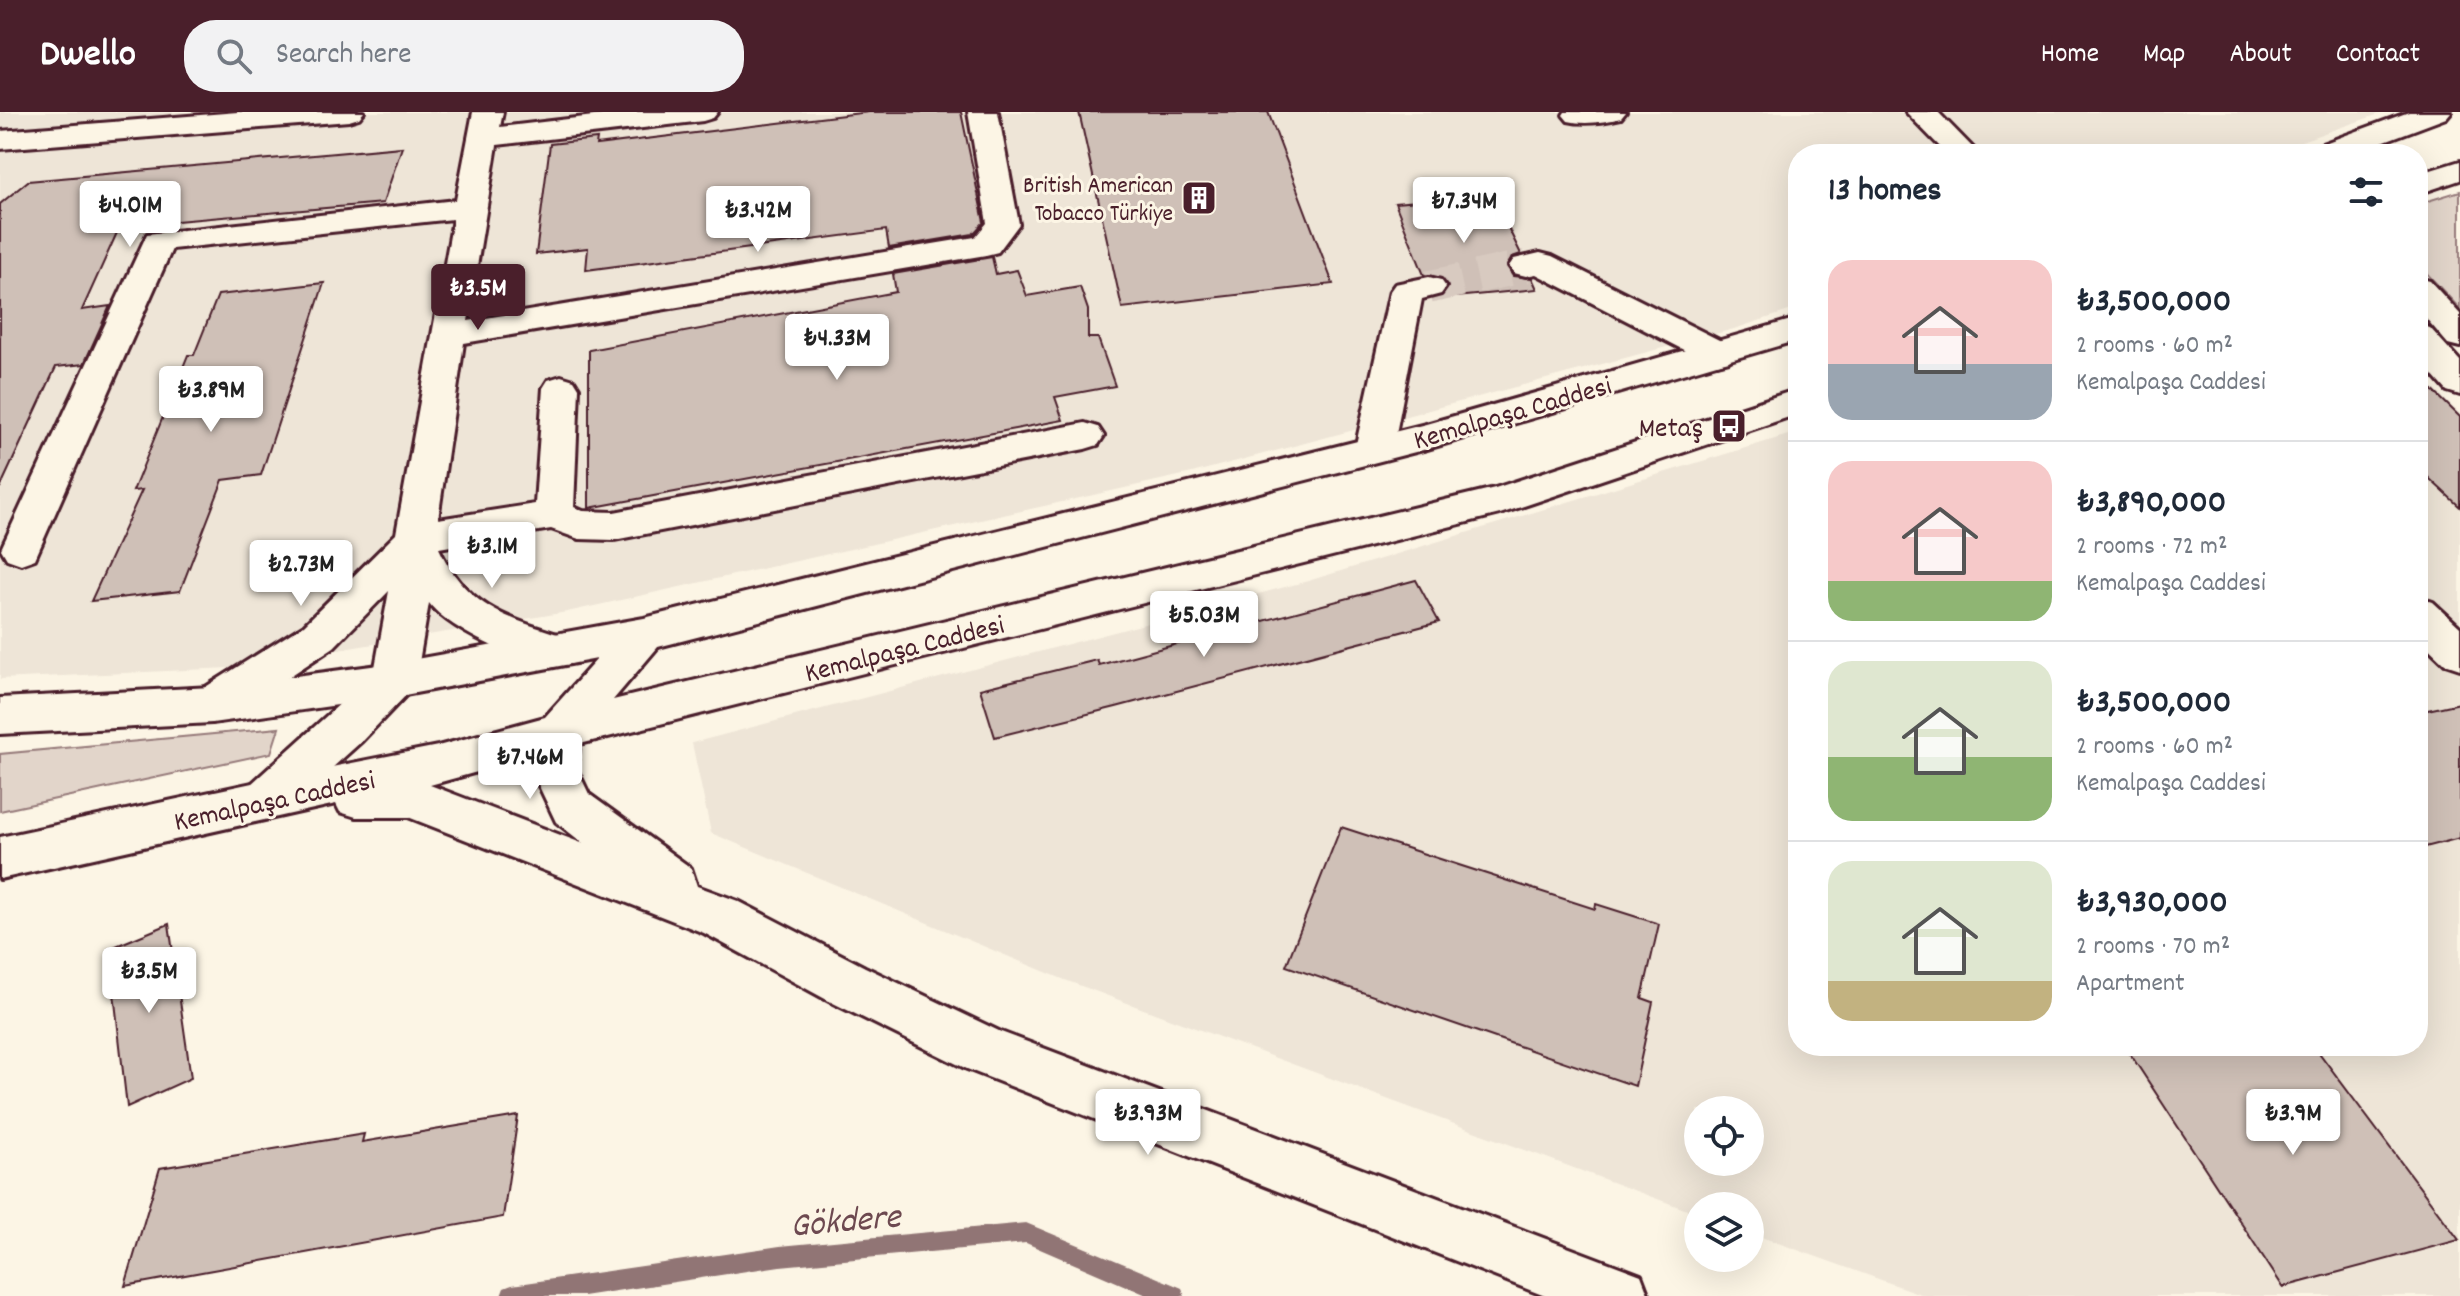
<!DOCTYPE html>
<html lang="en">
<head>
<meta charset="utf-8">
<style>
	:root { --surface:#fff; --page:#f2f2f3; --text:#1f2937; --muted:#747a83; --line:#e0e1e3; --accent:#4a1f2b }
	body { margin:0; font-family:Dekko,sans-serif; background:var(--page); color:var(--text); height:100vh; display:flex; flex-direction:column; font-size:30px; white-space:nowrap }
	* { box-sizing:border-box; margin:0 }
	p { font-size:26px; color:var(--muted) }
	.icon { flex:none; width:44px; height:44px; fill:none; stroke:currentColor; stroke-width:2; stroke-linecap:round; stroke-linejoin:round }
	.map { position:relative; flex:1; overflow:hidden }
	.drawer { position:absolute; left:1788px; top:32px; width:640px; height:912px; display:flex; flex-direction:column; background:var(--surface); border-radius:32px; box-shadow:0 8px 32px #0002 }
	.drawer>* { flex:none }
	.tools { position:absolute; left:1684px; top:984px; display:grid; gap:16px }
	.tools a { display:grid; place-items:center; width:80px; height:80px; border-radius:50%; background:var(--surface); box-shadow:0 8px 32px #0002; font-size:40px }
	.price { position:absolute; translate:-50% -68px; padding:0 18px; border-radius:8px; background:#fff; color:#222; font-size:26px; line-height:52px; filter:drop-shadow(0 2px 4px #0008) }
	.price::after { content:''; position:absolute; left:50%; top:48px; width:24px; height:18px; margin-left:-12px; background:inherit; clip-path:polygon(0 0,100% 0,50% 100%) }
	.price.selected { background:var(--accent); color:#fff }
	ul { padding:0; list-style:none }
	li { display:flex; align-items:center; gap:24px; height:200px; padding:0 40px }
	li+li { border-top:2px solid var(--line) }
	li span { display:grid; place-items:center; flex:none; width:224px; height:160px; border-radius:24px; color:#555 }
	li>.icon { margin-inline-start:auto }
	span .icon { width:96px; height:96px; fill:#fffc; stroke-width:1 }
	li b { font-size:34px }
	h2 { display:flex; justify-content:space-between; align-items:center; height:96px; padding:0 40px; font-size:34px }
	header { display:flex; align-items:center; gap:48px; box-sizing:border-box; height:112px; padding:0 40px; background:var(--accent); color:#fff }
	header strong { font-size:38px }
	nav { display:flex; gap:44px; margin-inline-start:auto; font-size:28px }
	.search { width:560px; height:72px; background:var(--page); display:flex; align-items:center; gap:20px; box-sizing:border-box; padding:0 28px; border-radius:32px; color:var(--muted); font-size:30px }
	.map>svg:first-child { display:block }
</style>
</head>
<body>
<header>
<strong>Dwello</strong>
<div class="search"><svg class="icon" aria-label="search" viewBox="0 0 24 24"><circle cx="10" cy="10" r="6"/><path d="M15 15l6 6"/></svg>Search here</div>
<nav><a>Home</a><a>Map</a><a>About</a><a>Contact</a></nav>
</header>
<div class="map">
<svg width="2460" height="1184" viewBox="0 0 2460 1184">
	<rect width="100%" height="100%" fill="#fcf5e5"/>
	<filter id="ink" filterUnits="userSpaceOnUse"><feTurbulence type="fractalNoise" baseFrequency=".0125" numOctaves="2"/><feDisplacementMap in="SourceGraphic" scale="16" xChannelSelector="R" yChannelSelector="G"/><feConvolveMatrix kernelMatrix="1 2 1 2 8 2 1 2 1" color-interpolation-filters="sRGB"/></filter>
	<g filter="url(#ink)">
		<g fill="#eee5d7" fill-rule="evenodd">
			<path d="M 0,0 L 2385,0 L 2264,42 L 1798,42 L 1798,196 L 1734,217 L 1192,361 L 567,500 L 229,556 L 0,567 Z"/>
			<path d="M 2418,262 L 2460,302 L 2460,1184 L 1926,1184 L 1750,1121 L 1750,1094 L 1698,1094 L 1698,1102 L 1065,868 L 711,721 L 692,631 L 1308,469 L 1798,320 L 1798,934 L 2418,934 ZM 1698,998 L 1750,998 L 1750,1050 L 1698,1050 Z"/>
		</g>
		<g fill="#e2d5ca" stroke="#967a7a" stroke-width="2">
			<path d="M 2460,79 L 2460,197 L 2418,152 L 2418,92 Z"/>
			<path d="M 279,616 L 271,641 L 0,699 L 0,642 Z"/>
		</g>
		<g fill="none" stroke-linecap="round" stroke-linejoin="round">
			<path fill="#917474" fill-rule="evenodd" d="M 1026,1111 L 1182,1176 L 1185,1184 L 1149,1184 L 1026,1131 L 780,1154 L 583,1184 L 501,1184 L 504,1176 L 512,1173 L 780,1134 Z"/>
		</g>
		<g fill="#cfc0b7" stroke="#4a1f2b" stroke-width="2">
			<path d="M 869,0 L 961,0 L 984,110 L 973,122 L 889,136 L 886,118 L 586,158 L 588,136 L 536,142 L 550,32 L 597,27 L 596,33 Z"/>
			<path d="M 1079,0 L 1268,0 L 1333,172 L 1122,196 Z"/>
			<path d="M 402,35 L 383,91 L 120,114 L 82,198 L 110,194 L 84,252 L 56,255 L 0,376 L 0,92 L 28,69 Z"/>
			<path d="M 1492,83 L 1521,142 L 1512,145 L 1507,156 L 1513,164 L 1532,166 L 1537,177 L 1434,187 L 1443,184 L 1448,173 L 1442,165 L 1424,163 L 1395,91 Z"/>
			<path d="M 992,145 L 996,162 L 1017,158 L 1027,184 L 1080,175 L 1088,198 L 1088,226 L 1098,226 L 1115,274 L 1055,285 L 1063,308 L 589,396 L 589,238 L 896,180 L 893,162 Z"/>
			<path d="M 324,171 L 261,363 L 223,368 L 180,479 L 91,489 L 142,378 L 133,379 L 188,243 L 194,243 L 218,183 Z"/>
			<path d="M 2418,264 L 2460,305 L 2460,395 L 2418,356 Z"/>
			<path d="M 1416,468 L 1439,510 L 1116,595 L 995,625 L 980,577 L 1097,548 L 1099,553 Z"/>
			<path d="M 2460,591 L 2460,726 L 2418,737 L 2418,600 Z"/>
			<path d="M 1341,715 L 1595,797 L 1596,792 L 1659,812 L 1642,886 L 1653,890 L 1635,974 L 1286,854 Z"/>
			<path d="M 169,812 L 191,966 L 127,995 L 109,837 Z"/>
			<path d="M 2125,934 L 2314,934 L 2459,1128 L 2283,1175 Z"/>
			<path d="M 518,1004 L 503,1105 L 125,1174 L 160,1056 L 364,1022 L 362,1030 Z"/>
		</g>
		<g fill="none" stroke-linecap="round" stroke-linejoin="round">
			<path stroke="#d8cac0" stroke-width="33" stroke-dasharray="33 16" stroke-linecap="butt" d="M 1429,175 L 1526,154"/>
			<defs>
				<g id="minor">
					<path d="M 238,0 L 364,0 L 359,6 L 349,9 L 0,37 L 0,19 Z"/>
					<path d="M 473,0 L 503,0 L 500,15 L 628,0 L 718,0 L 713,6 L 703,9 L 497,33 L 468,209 L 975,125 L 987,111 L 968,0 L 998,0 L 1019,112 L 998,140 L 986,143 L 464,231 L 438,407 L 535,392 L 543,276 L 548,268 L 561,264 L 574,268 L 579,276 L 574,395 L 583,399 L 614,400 L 1085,311 L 1098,315 L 1104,324 L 1098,333 L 1085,337 L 614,428 L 579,427 L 551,417 L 439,436 C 468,499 512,507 573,527 L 579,539 L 573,551 C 540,561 450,520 429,491 L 416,568 L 409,580 L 362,629 L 282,701 L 266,706 L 250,701 L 243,687 L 250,673 L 374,561 L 389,479 L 334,535 L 228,605 L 212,611 L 196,605 L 190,593 L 196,581 L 304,513 L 396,422 L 453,107 L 172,137 L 35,447 L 21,452 L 7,447 L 1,437 L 147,122 L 456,88 Z"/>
					<path d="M 1565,0 L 1626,0 L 1621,6 C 1604,10 1585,13 1568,9 L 1563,3 Z"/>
					<path d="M 1906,0 L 1938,0 L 1979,42 L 1947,42 Z"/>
					<path d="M 1540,141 L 1552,144 L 1729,233 L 1735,241 L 1729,249 L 1717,252 L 1705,249 L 1536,162 L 1526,164 L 1514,161 L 1509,154 L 1514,147 Z"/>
					<path d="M 1429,165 L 1441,168 L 1446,175 L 1441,182 L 1422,187 L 1393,337 L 1387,346 L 1374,350 L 1361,346 L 1355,337 L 1390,179 L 1395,172 Z"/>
					<path d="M 2418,166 L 2430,169 L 2460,202 L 2460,235 L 2448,232 L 2418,197 Z"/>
					<path d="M 2418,213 L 2430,216 L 2460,249 L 2460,283 L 2447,279 L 2418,246 Z"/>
					<path d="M 2418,485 L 2433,490 L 2460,515 L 2460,557 L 2445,552 L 2418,526 Z"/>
				</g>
				<g id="major">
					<path d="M 2409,0 L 2451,0 L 2446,6 L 2350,42 L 2307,42 L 2311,36 Z"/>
					<path d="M 2460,49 L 2460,68 L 2418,82 L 2418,62 Z"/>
					<path d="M 1798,206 L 1798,228 L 1427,337 L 658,535 L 613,588 L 1495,376 L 1798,277 L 1798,302 L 1500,402 L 580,632 L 576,655 L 589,682 L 691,756 L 697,774 L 738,789 L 865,855 L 1001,920 L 1641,1163 L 1649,1184 L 1545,1184 L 967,957 L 829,889 L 704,821 L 408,705 L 356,705 L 340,700 L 336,692 L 0,767 L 0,725 L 266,668 L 438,634 L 545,605 L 597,547 L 394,585 L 212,611 L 0,622 L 0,586 L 212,575 L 394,551 L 644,506 L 1426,312 ZM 532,645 L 530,655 L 556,710 L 584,732 L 430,673 Z"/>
				</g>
			</defs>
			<use href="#minor" stroke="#4a1f2b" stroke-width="6"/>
			<use href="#major" stroke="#4a1f2b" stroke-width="6"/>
			<use href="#minor" fill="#fcf5e5" fill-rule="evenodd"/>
			<use href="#major" fill="#fcf5e5" fill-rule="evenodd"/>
		</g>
	</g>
	<defs>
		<symbol id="building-square" viewBox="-11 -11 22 22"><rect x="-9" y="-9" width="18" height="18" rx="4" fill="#4a1f2b" stroke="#fcf5e5"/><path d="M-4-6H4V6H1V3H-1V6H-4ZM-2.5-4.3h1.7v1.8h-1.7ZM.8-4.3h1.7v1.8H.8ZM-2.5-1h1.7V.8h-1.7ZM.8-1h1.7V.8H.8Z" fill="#fff"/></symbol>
		<symbol id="bus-square" viewBox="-11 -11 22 22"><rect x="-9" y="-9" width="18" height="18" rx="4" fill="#4a1f2b" stroke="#fcf5e5"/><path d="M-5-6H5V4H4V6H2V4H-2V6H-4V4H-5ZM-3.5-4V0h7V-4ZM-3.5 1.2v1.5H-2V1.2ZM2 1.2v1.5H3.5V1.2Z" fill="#fff"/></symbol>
	</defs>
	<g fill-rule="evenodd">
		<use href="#building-square" x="1179" y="66" width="40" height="40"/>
		<use href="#bus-square" x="1709" y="294" width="40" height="40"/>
	</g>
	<g text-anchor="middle" stroke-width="6" stroke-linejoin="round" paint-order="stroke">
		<g font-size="24" fill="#4a1f2b" stroke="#fcf5e5" text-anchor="end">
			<text x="1173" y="80">British American<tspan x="1173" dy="28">Tobacco Türkiye</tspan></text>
		</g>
		<g font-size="28" fill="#4a1f2b" stroke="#fcf5e5">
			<text transform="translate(1512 299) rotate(-16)" y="10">Kemalpaşa Caddesi</text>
			<text transform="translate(904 535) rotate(-14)" y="10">Kemalpaşa Caddesi</text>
			<text transform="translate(274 687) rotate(-12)" y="10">Kemalpaşa Caddesi</text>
		</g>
		<g font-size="28" fill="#4a1f2b" stroke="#fcf5e5" text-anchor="end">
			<text x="1703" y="324">Metaş</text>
		</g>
		<g font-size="36" font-style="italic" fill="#6d4950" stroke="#fcf5e5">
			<text transform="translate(845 1106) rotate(-5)" y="13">Gökdere</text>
		</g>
	</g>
</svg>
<div class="tools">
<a><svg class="icon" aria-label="locate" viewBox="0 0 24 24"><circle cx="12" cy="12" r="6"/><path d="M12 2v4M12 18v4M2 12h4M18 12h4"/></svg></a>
<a><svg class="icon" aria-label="layers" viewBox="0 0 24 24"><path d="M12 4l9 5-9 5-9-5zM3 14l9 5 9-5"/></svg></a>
</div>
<b class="price" style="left:1464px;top:133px">₺7.34M</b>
<b class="price" style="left:130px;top:137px">₺4.01M</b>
<b class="price" style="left:758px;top:142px">₺3.42M</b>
<b class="price selected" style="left:478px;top:220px">₺3.5M</b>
<b class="price" style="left:837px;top:270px">₺4.33M</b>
<b class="price" style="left:211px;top:322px">₺3.89M</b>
<b class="price" style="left:492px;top:478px">₺3.1M</b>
<b class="price" style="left:301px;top:496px">₺2.73M</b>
<b class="price" style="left:1204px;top:547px">₺5.03M</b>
<b class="price" style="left:530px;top:689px">₺7.46M</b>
<b class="price" style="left:149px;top:903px">₺3.5M</b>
<b class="price" style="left:1148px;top:1045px">₺3.93M</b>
<b class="price" style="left:2293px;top:1045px">₺3.9M</b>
<section class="drawer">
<h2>13 homes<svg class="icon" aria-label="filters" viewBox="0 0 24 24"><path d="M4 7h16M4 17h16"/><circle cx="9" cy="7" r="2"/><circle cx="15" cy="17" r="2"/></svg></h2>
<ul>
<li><span style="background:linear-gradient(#f6c9c9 65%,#9aa5b1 0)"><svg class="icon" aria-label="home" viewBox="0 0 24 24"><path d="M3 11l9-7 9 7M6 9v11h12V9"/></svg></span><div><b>₺3,500,000</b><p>2 rooms · 60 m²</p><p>Kemalpaşa Caddesi</p></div></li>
<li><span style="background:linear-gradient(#f6c9c9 75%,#8fb573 0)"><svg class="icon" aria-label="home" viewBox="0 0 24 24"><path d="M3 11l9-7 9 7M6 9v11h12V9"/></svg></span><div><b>₺3,890,000</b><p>2 rooms · 72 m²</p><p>Kemalpaşa Caddesi</p></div></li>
<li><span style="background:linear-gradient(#dfe7d0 60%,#8fb573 0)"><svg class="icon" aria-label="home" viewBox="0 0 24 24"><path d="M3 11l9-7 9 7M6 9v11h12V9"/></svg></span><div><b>₺3,500,000</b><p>2 rooms · 60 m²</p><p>Kemalpaşa Caddesi</p></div></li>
<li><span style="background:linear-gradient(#dfe7d0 75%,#c2b280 0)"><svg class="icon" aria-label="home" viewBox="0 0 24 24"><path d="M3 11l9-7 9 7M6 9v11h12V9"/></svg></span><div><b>₺3,930,000</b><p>2 rooms · 70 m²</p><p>Apartment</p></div></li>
</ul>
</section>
</div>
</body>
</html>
